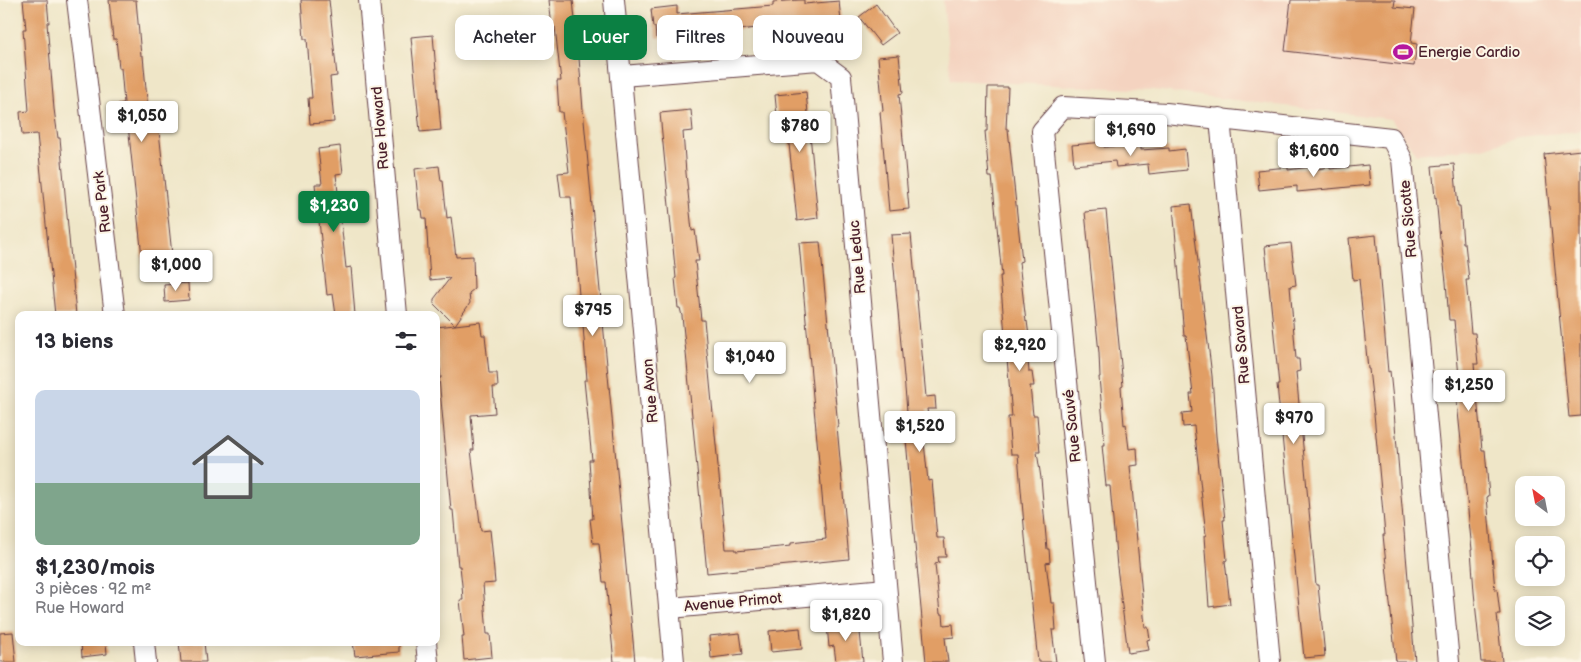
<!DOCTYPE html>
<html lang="fr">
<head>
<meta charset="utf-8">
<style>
	:root { --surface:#fff; --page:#f2f2f3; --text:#2b2b33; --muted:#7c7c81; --line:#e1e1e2; --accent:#0b8043 }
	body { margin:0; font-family:"Balsamiq Sans",sans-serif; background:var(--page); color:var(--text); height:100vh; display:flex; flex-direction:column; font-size:19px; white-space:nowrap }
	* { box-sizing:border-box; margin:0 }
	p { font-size:16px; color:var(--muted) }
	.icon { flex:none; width:28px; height:28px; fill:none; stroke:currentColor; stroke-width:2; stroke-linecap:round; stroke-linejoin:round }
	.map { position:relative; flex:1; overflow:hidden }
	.details { position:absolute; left:15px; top:311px; width:425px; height:335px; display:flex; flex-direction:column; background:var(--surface); border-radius:10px; box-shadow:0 2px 12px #0003 }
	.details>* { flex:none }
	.hud { position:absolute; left:455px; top:15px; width:475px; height:45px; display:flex; gap:10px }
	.needle { width:32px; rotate:328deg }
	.tools { position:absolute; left:1515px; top:476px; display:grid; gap:10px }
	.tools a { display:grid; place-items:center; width:50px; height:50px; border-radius:10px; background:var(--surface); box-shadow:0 2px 12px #0003; font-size:25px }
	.price { position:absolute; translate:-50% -42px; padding:0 11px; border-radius:5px; background:#fff; color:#222; font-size:16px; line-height:32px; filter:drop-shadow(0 1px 2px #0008) }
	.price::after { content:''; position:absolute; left:50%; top:30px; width:15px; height:11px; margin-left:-8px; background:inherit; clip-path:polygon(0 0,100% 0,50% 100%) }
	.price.on { background:var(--accent); color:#fff }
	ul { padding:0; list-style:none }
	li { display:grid; align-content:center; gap:10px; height:265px; padding:0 20px }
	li+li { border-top:1px solid var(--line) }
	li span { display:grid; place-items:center; height:155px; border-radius:10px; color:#555 }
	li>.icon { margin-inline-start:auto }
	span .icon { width:90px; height:90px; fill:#fffc; stroke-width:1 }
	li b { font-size:21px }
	h2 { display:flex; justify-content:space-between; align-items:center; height:60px; padding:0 20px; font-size:21px }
	.chip { padding:0 18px; border-radius:10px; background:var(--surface); box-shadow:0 2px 12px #0003; font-size:18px; line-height:45px }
	.chip.on { background:var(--accent); color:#fff }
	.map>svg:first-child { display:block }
</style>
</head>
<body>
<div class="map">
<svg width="1581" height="662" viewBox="0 0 1581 662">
	<rect width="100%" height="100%" fill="#fcf5e5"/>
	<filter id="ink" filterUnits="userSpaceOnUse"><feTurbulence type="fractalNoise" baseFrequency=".02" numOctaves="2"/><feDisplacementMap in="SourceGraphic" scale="10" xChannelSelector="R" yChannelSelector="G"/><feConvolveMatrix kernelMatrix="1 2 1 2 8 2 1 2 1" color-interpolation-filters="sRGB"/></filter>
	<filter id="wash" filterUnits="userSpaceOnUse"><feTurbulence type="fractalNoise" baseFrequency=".0096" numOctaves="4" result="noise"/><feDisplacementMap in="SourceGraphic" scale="20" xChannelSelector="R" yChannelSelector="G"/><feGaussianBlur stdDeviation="1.12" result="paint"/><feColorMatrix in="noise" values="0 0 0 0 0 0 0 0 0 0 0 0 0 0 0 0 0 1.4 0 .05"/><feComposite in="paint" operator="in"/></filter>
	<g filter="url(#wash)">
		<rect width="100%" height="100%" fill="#efe6c8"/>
		<path fill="#f4d3c0" d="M 943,0 L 1581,0 L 1581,131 L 1519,137 L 1482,148 L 1416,154 L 1391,119 L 1153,90 L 951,80 Z"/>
		<g id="blocks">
			<g fill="#e19e65">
				<path d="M 23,0 L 47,0 L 49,23 L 47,23 L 54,109 L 58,138 L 60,138 L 76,315 L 55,315 L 37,134 L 22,135 L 20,112 L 29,111 L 23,29 L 26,29 Z"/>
				<path d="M 109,0 L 136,0 L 141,56 L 143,56 L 150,132 L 159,131 L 174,274 L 144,276 L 128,125 L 122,126 L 121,116 L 119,116 L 118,104 L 124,103 L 121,68 L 119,68 L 116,39 L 113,39 Z"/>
				<path d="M 301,0 L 329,0 L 337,76 L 330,77 L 334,122 L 310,124 L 308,98 L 312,98 L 307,39 L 304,39 Z"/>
				<path d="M 549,0 L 573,0 L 576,30 L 579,30 L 581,58 L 579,58 L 583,110 L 635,662 L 614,662 L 606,582 L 603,582 L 599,543 L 593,543 L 590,519 L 593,519 L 589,460 L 592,460 L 584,380 L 587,380 L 583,325 L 579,325 L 576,295 L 579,295 L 571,197 L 561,197 L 558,173 L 569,172 L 562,112 L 559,112 L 557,81 L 561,81 L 555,27 L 552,27 Z"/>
				<path d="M 799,0 L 804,0 L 804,4 L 839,1 L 841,21 L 806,25 L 775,26 L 693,35 L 693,34 L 656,38 L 655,27 L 653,27 L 651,9 L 677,6 L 677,14 L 773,6 L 773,2 Z"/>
				<path d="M 1291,0 L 1395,0 L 1394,7 L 1415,9 L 1411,43 L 1417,44 L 1414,66 L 1285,51 Z"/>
				<path d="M 876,4 L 897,33 L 881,45 L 859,17 Z"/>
				<path d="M 433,35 L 441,130 L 420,132 L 411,37 Z"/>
				<path d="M 899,55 L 903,93 L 899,94 L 909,209 L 889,211 L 880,112 L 883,111 L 878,57 Z"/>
				<path d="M 988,87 L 1008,87 L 1006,129 L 1008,129 L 1022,261 L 1019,262 L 1026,322 L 1027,321 L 1029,336 L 1026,336 L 1029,372 L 1032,372 L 1034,386 L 1030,386 L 1033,415 L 1037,415 L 1040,452 L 1037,452 L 1041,478 L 1047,549 L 1049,549 L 1050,562 L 1046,563 L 1051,603 L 1054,603 L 1056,630 L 1052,630 L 1056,662 L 1038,662 L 1025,537 L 1018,454 L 1011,454 L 1008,417 L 1012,417 L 1000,276 L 1002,276 L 992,177 L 989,177 L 985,131 L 987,131 Z"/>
				<path d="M 806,92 L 818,218 L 797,221 L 786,115 L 777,116 L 775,95 Z"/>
				<path d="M 691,110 L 693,131 L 683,132 L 686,173 L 692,231 L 695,230 L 699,261 L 695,261 L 701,320 L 704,320 L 726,549 L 736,549 L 736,551 L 791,546 L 791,543 L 826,539 L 799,243 L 820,242 L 838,426 L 837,426 L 849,559 L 707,573 L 686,353 L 682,316 L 680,308 L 678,308 L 675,278 L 676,278 L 660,113 Z"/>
				<path d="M 1104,142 L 1104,147 L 1141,143 L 1141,150 L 1169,148 L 1169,151 L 1185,149 L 1187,170 L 1149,174 L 1148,164 L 1116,167 L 1115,161 L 1074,165 L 1072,145 Z"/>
				<path d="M 340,146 L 343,173 L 336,174 L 346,268 L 351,267 L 355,315 L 336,315 L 333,294 L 327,295 L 315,184 L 322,184 L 318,149 Z"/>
				<path d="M 1581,150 L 1581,416 L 1569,417 L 1544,154 Z"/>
				<path d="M 1454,164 L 1458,206 L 1460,206 L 1463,243 L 1465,243 L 1469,280 L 1466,280 L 1471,333 L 1475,333 L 1478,364 L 1474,364 L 1482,450 L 1485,450 L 1489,496 L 1487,497 L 1495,590 L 1497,589 L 1500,614 L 1497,614 L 1502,662 L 1481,662 L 1474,592 L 1471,550 L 1472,550 L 1456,392 L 1458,391 L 1456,377 L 1459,377 L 1454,320 L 1449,320 L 1446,282 L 1441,239 L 1440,239 L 1436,197 L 1435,198 L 1432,166 Z"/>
				<path d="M 1368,165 L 1370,185 L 1297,192 L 1297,186 L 1259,190 L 1257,170 L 1288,167 L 1288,170 L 1317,166 L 1317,169 L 1330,167 L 1330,169 Z"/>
				<path d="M 439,166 L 441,181 L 443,181 L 447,218 L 451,217 L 456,257 L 473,256 L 474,289 L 469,293 L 470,303 L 455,325 L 480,322 L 482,335 L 485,335 L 489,373 L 497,373 L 498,387 L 493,387 L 495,413 L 471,415 L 474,450 L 471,450 L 481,531 L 490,530 L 492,549 L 495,583 L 483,584 L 487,634 L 490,634 L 492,657 L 464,660 L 462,637 L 464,637 L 460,600 L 463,600 L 462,585 L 460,566 L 458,566 L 453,510 L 451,510 L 439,378 L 441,378 L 437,341 L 436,341 L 436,327 L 455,325 L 434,304 L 434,299 L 450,278 L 430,280 L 426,218 L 423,218 L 422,210 L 419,210 L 415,169 Z"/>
				<path d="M 1191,204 L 1212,376 L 1216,436 L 1225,520 L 1223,520 L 1227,560 L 1225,561 L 1230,604 L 1209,607 L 1204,536 L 1206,535 L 1194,426 L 1183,427 L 1182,413 L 1192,412 L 1190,394 L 1193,394 L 1186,336 L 1184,336 L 1173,206 Z"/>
				<path d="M 1106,210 L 1123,386 L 1121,387 L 1124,425 L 1126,424 L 1129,449 L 1137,448 L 1138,465 L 1130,466 L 1145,627 L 1148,627 L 1150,639 L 1147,640 L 1149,650 L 1128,653 L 1117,567 L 1110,486 L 1106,486 L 1102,445 L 1105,445 L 1099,377 L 1100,377 L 1099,353 L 1085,212 Z"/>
				<path d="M 911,234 L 926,397 L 935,396 L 936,409 L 927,409 L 929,423 L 922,423 L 928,481 L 932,480 L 937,538 L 944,538 L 946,557 L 938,557 L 939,563 L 935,564 L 940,614 L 943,614 L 944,625 L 953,624 L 954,637 L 945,638 L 948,662 L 926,662 L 914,534 L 906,439 L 909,439 L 906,399 L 891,235 Z"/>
				<path d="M 1376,235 L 1388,372 L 1390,371 L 1393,400 L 1415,662 L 1396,662 L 1383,535 L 1385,535 L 1374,414 L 1369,369 L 1368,369 L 1359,279 L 1353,280 L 1349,238 Z"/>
				<path d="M 1291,243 L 1296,285 L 1290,286 L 1296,359 L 1299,359 L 1300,371 L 1296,372 L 1316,585 L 1318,585 L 1325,656 L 1304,658 L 1277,385 L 1279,385 L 1265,246 Z"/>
				<path d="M 188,283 L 189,300 L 165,302 L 164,285 Z"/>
				<path d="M 859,622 L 863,662 L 836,662 L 834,646 L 829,647 L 827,625 Z"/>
				<path d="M 800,628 L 802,649 L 771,652 L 769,631 Z"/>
				<path d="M 13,632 L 16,662 L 0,662 L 0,633 Z"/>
				<path d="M 740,633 L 743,654 L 711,658 L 709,636 Z"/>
				<path d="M 81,642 L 106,642 L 107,654 L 82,657 Z"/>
				<path d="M 179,642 L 204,642 L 206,662 L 181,662 Z"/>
				<path d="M 353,642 L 399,642 L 399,652 L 355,656 Z"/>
			</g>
		</g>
	</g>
	<g filter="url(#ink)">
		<use href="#blocks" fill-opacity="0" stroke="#633d43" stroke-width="1"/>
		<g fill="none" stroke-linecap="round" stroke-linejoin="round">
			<defs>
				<g id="minor">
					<path d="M 77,0 L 115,315"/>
					<path d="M 369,0 L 397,315"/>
					<path d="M 614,0 L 674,662"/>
					<path d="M 622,76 L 818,60 L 841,77 L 893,662"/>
					<path d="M 1220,118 L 1270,662"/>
					<path d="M 670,608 L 886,589"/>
					<path d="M 144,642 L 146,662"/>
					<path d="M 426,642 L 428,662"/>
					<path d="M 1095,662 L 1042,131 L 1063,107 L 1166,113 L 1391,138 L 1402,159 L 1449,662"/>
				</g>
			</defs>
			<use href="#minor" stroke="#633d43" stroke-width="22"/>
			<use href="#minor" stroke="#fff" stroke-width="20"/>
		</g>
	</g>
	<defs>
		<symbol id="stadium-bare" viewBox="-9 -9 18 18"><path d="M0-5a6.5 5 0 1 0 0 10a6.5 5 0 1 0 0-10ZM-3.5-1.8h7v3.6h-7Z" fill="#b5179e" stroke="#fcf5e5" stroke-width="2.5" paint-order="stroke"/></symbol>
	</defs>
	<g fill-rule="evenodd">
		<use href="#stadium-bare" x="1389" y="38" width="28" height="28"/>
	</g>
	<g text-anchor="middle" stroke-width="4" stroke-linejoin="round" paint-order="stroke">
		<g font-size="15" fill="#4a1f2b" stroke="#fcf5e5" text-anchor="start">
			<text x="1418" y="57">Energie Cardio</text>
		</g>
		<g font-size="15" fill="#4a1f2b" stroke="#fcf5e5">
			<text transform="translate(380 128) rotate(-95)" y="5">Rue Howard</text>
			<text transform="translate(102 202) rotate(-97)" y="5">Rue Park</text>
			<text transform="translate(1408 219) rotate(-95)" y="5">Rue Sicotte</text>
			<text transform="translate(857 257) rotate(-95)" y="5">Rue Leduc</text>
			<text transform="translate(1241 345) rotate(-95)" y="5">Rue Savard</text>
			<text transform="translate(650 391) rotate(-95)" y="5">Rue Avon</text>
			<text transform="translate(1072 426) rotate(-96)" y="5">Rue Sauvé</text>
			<text transform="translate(733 602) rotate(-5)" y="5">Avenue Primot</text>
		</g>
	</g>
</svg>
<div class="tools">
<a><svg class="needle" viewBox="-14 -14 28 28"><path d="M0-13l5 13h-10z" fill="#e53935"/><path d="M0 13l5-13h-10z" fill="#7c7c81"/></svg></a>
<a><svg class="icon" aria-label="locate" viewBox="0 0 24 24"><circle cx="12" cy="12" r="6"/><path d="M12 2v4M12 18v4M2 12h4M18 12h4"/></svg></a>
<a><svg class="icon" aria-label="layers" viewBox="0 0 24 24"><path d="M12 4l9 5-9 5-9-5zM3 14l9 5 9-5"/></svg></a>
</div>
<b class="price" style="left:142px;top:143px">$1,050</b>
<b class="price" style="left:800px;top:153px">$780</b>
<b class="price" style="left:1131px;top:157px">$1,690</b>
<b class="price" style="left:1314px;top:178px">$1,600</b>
<b class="price on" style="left:334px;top:233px">$1,230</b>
<b class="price" style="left:176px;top:292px">$1,000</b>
<b class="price" style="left:593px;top:337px">$795</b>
<b class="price" style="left:1020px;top:372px">$2,920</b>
<b class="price" style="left:750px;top:384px">$1,040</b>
<b class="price" style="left:1469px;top:412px">$1,250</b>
<b class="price" style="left:1294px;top:445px">$970</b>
<b class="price" style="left:920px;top:453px">$1,520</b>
<b class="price" style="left:846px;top:642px">$1,820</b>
<div class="hud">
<a class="chip">Acheter</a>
<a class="chip on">Louer</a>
<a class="chip">Filtres</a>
<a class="chip">Nouveau</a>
</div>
<section class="details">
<h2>13 biens<svg class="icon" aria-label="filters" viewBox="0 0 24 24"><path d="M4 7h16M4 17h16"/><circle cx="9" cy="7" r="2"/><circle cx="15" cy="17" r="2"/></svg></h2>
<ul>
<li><span style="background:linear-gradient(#c9d6e8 60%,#7fa58c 0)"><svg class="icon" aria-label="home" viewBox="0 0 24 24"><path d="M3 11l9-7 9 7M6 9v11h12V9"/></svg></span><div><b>$1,230/mois</b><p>3 pièces · 92 m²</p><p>Rue Howard</p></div></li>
</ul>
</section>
</div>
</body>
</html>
